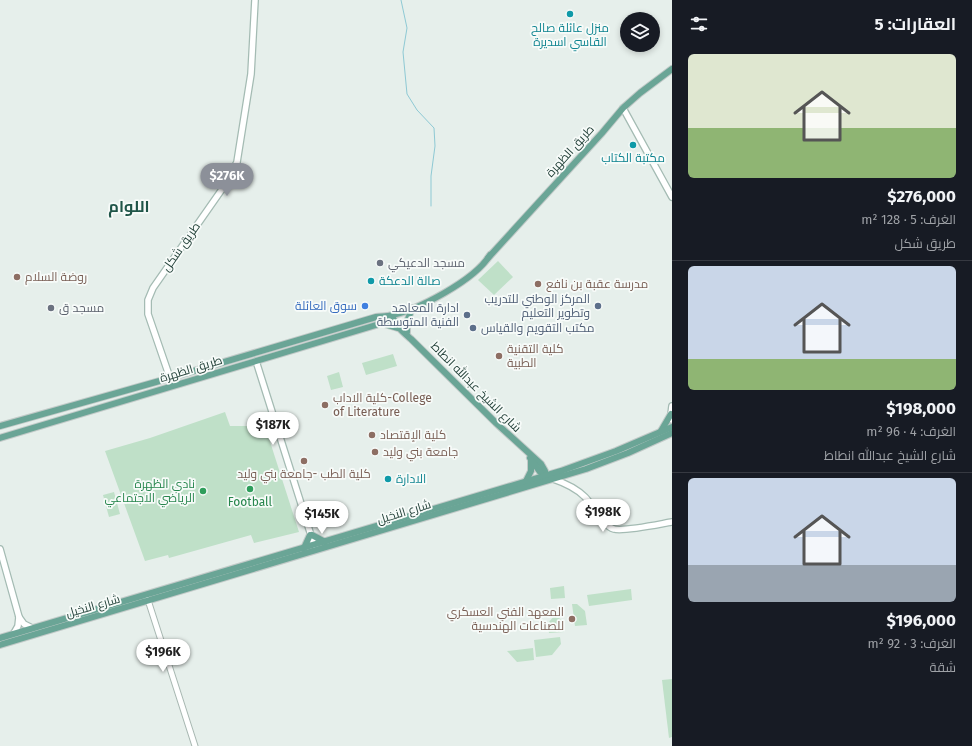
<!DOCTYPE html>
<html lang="ar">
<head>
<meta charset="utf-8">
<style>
	:root { --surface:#171b24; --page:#242831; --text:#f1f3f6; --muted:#9ea1a6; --line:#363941; --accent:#8c9099 }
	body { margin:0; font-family:"Fira Sans",Cairo,sans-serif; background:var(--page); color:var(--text); direction:rtl; height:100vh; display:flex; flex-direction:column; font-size:15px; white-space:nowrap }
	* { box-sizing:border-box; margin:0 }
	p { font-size:13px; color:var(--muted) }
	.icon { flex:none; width:22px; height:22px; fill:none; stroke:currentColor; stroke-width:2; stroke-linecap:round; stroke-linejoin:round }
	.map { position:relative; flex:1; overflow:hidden; direction:ltr }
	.sheet { display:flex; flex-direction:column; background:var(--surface); width:300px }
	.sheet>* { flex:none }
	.fabs { position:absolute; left:620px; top:12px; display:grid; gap:8px }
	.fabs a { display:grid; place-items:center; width:40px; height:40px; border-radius:50%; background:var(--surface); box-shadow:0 2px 6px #0003; font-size:20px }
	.price { position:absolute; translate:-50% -34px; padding:0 9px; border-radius:14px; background:#fff; color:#222; font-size:13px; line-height:26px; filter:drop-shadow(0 1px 2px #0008) }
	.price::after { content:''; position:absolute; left:50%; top:24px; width:12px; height:9px; margin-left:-6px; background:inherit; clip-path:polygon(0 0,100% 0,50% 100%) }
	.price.current { background:var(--accent); color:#fff }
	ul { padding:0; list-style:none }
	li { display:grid; align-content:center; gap:8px; height:212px; padding:0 16px }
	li+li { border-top:1px solid var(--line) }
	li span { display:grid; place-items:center; height:124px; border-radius:6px; color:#555 }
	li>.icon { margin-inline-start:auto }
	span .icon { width:72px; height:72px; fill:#fffc; stroke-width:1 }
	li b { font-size:17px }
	h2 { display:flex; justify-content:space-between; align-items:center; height:48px; padding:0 16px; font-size:17px }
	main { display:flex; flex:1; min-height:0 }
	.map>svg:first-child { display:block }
</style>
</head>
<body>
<main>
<section class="sheet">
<h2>العقارات: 5<svg class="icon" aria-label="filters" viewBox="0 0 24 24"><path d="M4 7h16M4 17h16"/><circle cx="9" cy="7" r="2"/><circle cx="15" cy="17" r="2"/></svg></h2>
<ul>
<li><span style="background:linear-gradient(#dfe7d0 60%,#8fb573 0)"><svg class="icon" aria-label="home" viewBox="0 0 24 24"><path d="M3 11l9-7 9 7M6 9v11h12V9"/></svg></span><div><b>$276,000</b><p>الغرف: 5 · 128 m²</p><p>طريق شكل</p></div></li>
<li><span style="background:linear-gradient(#c9d6e8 75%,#8fb573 0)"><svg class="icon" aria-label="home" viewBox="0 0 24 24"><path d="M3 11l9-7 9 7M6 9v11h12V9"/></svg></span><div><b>$198,000</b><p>الغرف: 4 · 96 m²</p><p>شارع الشيخ عبدالله انطاط</p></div></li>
<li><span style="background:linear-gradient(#c9d6e8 70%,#9aa5b1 0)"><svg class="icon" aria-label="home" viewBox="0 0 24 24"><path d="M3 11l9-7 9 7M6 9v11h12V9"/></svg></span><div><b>$196,000</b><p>الغرف: 3 · 92 m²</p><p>شقة</p></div></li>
</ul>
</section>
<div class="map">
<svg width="672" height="746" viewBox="0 0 672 746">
	<rect width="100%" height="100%" fill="#e6efeb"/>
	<g fill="#bfe0c8">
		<path d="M 498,261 L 513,277 L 494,295 L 478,280 Z"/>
		<path d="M 393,354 L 397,366 L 366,375 L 362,363 Z"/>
		<path d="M 339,372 L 343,387 L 331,390 L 327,376 Z"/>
		<path d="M 225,412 L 230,426 L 265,426 L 299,532 L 254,543 L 251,535 L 169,558 L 168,555 L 145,561 L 105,451 L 150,438 Z"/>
		<path d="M 114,492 L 120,514 L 109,517 L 103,495 Z"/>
		<path d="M 564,586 L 565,598 L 551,599 L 550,588 Z"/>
		<path d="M 631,589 L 632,600 L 589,606 L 587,595 Z"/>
		<path d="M 572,604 L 577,604 L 585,611 L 587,625 L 575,626 Z"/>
		<path d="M 555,615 L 563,621 L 564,632 L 549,633 L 548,623 Z"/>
		<path d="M 560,637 L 561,644 L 552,655 L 536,657 L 534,640 Z"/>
		<path d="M 533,648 L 534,660 L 517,662 L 507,651 Z"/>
		<path d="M 672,679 L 672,737 L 669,738 L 662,680 Z"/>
	</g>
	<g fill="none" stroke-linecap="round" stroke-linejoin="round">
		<path stroke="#8ec9d4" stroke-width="1" d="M 401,0 L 407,28 L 403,52 L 407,94 L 417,110 L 434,128 L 435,146 L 431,176 L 431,206"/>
		<defs>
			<path id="tertiary" d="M 147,597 L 195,746"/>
			<g id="secondary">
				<path d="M 623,108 L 672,197"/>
				<path d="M 256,361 L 315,548"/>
				<path d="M 170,378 L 148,314 L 148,300 L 153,288 L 225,185 L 237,162 L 251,74 L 255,0"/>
				<path d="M 672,406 L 671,414 L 672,420"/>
				<path d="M 553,479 C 565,483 576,488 585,497 C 593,505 603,526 614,529 C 623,532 660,524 672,522"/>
				<path d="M 0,549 L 19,617 L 18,626 L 14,633"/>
				<path d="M 19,617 L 24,624 L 32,628"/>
			</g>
			<g id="primary">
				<path d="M 488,258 L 602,133 L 623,108 L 640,93 L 672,69"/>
				<path d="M 392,315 C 395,326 403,332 411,339 L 496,423 L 541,464 L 545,471 L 545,479"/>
				<path d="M 381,323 L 398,328"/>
				<path d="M 407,332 L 407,322 L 412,308"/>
				<path d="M 0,426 L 170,378 L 376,317 C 380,316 384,317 388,316 C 417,311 475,280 490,255"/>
				<path d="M 661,431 L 671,414"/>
				<path d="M 0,438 L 376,325 L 383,321 L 386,317"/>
				<path d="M 530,458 L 540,472 L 547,476"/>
				<path d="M 526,481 L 531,471 L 531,460"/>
				<path d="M 312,535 L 325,542"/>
				<path d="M 304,548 L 310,535"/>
				<path d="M 0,638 L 561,471 L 616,451 L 672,427"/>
				<path d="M 0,645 L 586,469 L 628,453 L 672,433"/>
			</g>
		</defs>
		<use href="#tertiary" stroke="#a8b8b2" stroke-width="7"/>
		<use href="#secondary" stroke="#a4bbb3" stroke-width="8"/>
		<use href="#primary" stroke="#c2cac8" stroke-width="8"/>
		<use href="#tertiary" stroke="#fff" stroke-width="5"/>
		<use href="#secondary" stroke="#fff" stroke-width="5.5"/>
		<use href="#primary" stroke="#6aa596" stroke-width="6"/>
	</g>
	<g fill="#0f9aa8" stroke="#f7fbf9" stroke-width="1.5">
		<circle cx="570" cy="14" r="4"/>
		<circle cx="633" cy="145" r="4"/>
		<circle cx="371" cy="281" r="4"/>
		<circle cx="388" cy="479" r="4"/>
	</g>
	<g fill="#6b7280" stroke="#f7fbf9" stroke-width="1.5">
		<circle cx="380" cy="263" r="4"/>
		<circle cx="51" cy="308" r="4"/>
	</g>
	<g fill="#8d6e63" stroke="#f7fbf9" stroke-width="1.5">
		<circle cx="17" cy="277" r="4"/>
		<circle cx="538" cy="284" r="4"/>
		<circle cx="499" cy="356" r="4"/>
		<circle cx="325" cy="405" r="4"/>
		<circle cx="372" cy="435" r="4"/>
		<circle cx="375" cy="452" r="4"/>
		<circle cx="304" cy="461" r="4"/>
		<circle cx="572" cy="619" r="4"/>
	</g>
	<circle fill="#3f7fe0" stroke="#f7fbf9" stroke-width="1.5" cx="365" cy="306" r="4"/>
	<g fill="#5c6f8a" stroke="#f7fbf9" stroke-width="1.5">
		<circle cx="598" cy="306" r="4"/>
		<circle cx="467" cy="315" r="4"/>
		<circle cx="473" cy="328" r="4"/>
	</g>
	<g fill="#2e9e5b" stroke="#f7fbf9" stroke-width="1.5">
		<circle cx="250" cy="489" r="4"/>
		<circle cx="203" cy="491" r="4"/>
	</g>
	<g text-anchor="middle" stroke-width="3.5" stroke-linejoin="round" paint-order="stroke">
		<g font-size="12" fill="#0d838f" stroke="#f7fbf9">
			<text x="570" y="32">منزل عائلة صالح<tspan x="570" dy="14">القاسي اسديرة</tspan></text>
			<text x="633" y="162">مكتبة الكتاب</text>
			<text x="379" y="285" text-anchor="start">صالة الدعكة</text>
			<text x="396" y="483" text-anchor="start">ِالادارة</text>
		</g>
		<g font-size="12" fill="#24423a" stroke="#f7fbf9">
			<text transform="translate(570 151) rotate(-48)" y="4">طريق الظهرة</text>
			<text transform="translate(181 247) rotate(-55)" y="4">طريق شكل</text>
			<text transform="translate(191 369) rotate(-17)" y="4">طريق الظهرة</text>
			<text transform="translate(476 387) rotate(45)" y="4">شارع الشيخ عبدالله انطاط</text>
			<text transform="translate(404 512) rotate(-17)" y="4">شارع النخيل</text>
			<text transform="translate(93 606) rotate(-16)" y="4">شارع النخيل</text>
		</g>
		<g font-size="12" fill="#5b616d" stroke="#f7fbf9" text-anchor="start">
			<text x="388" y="267">مسجد الدعيكي</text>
			<text x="59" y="312">مسجد ق</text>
		</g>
		<g font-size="12" fill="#785e54" stroke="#f7fbf9" text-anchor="start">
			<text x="25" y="281">روضة السلام</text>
			<text x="546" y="288">مدرسة عقبة بن نافع</text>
			<text x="507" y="353">كلية التقنية<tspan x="507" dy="14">الطبية</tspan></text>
			<text x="333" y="402">كلية الاداب-College<tspan x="333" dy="14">of Literature</tspan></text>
			<text x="380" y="439">كلية الإقتصاد</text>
			<text x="383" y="456">جامعة بني وليد</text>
			<text x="304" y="478" text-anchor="middle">كلية الطب -جامعة بني وليد</text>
			<text x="564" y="616" text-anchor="end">المعهد الفني العسكري<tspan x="564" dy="14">للصناعات الهندسية</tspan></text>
		</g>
		<g font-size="12" fill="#4e5e75" stroke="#f7fbf9" text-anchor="end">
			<text x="590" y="303">المركز الوطني للتدريب<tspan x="590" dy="14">وتطوير التعليم</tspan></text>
			<text x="459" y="312">ادارة المعاهد<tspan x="459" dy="14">الفنية المتوسطة</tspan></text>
			<text x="481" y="332" text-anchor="start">مكتب التقويم والقياس</text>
		</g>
		<g font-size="12" fill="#366cbe" stroke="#f7fbf9" text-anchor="end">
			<text x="357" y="310">سوق العائلة</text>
		</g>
		<g font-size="12" fill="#27864d" stroke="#f7fbf9" text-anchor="end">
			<text x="195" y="488">نادي الظهرة<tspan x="195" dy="14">الرياضي الاجتماعي</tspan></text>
			<text x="250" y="506" text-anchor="middle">Football</text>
		</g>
		<g font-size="16" font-weight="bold" fill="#1f5548" stroke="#f7fbf9">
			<text x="129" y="212">اللوام</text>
		</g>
	</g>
</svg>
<div class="fabs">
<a><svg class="icon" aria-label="layers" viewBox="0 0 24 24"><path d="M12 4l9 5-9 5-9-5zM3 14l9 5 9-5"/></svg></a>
</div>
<b class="price current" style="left:227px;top:197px">$276K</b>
<b class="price" style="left:273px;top:446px">$187K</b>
<b class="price" style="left:603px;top:533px">$198K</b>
<b class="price" style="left:322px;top:535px">$145K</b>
<b class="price" style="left:163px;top:673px">$196K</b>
</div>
</main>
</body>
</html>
